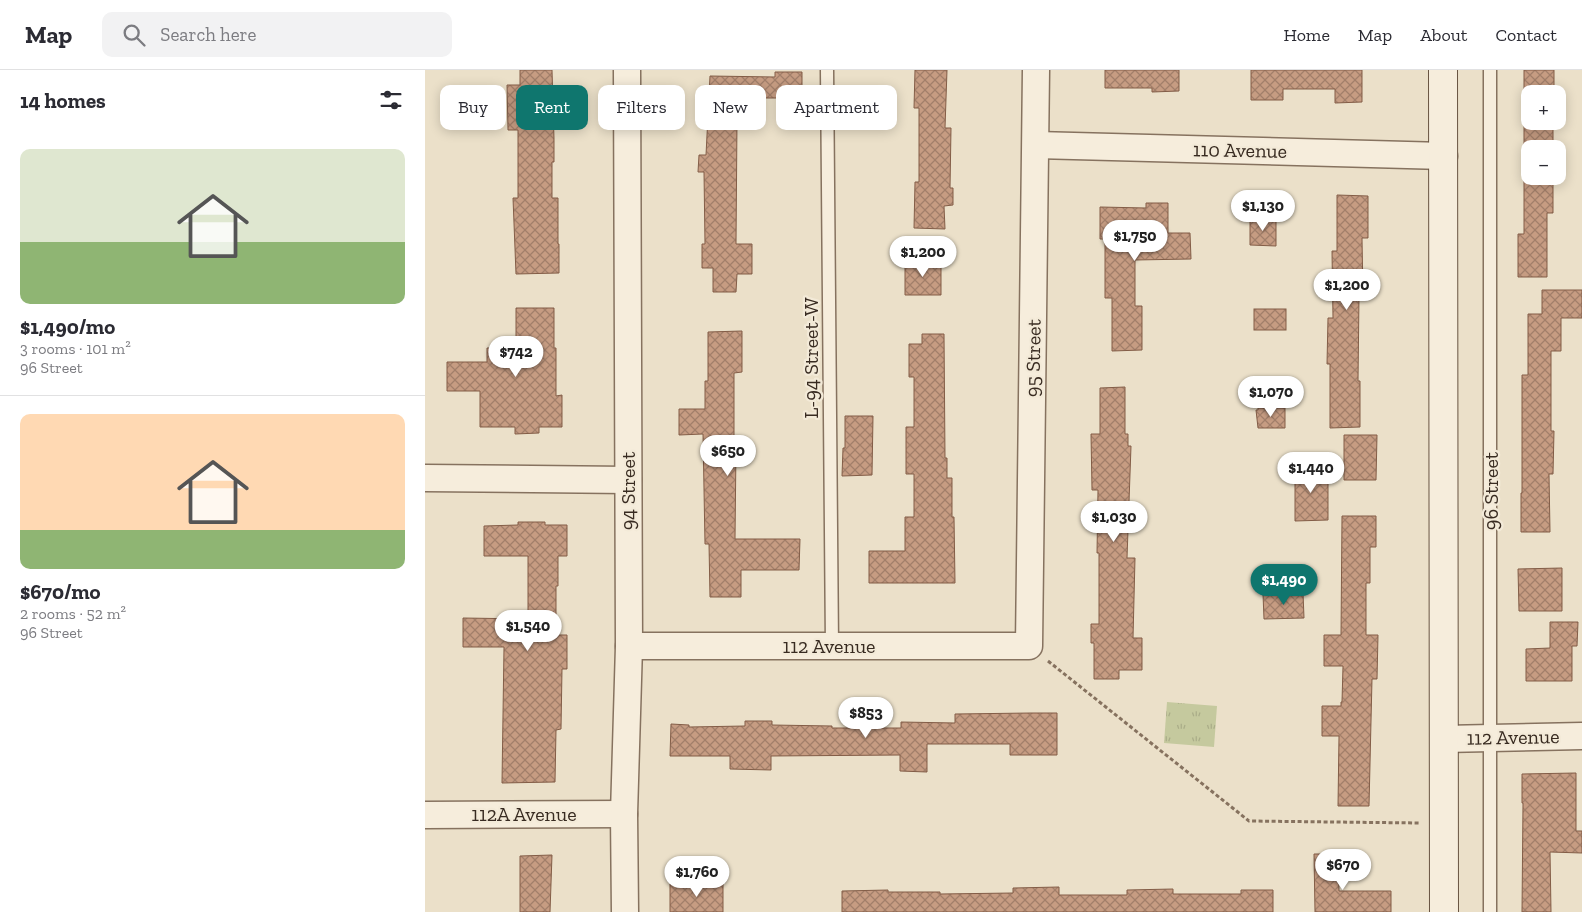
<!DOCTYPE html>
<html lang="en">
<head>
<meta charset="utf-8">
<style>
	:root { --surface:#fff; --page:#f2f2f3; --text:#2b2b33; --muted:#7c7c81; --line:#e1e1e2; --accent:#0f766e }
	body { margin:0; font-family:"Zilla Slab",serif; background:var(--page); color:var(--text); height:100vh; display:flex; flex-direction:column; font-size:19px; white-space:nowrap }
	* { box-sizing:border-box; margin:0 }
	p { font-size:16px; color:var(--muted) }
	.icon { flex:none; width:28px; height:28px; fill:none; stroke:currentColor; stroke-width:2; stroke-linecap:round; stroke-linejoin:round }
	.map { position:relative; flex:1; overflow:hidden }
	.sheet { display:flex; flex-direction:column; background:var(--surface); width:425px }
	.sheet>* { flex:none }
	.guide { position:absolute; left:15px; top:15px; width:475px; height:45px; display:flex; gap:10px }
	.buttons { position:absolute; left:1096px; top:15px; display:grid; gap:10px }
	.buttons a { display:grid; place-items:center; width:45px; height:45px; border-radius:10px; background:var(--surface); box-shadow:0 2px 12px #0003; font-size:25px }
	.price { position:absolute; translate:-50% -42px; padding:0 11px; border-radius:18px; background:#fff; color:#222; font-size:16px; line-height:32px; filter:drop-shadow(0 1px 2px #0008) }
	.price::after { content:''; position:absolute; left:50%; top:30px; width:15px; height:11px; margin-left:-8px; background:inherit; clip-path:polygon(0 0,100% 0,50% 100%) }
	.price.selected { background:var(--accent); color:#fff }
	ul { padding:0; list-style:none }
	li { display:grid; align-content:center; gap:10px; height:265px; padding:0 20px }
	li+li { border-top:1px solid var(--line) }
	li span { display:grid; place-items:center; height:155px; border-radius:10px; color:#555 }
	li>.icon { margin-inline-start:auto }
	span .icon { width:90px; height:90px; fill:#fffc; stroke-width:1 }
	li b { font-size:21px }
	h2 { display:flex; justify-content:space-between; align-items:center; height:60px; padding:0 20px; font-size:21px }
	.pill { padding:0 18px; border-radius:10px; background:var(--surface); box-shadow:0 2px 12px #0003; font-size:18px; line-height:45px }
	.pill.selected { background:var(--accent); color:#fff }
	header { display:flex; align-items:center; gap:30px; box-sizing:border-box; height:70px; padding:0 25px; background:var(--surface); border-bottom:1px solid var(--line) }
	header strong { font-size:24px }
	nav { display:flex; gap:28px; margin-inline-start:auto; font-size:18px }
	.search { width:350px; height:45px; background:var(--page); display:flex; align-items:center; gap:12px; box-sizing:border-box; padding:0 18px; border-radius:10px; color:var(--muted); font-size:19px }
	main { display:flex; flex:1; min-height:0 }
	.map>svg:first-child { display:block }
</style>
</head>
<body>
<header>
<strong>Map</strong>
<div class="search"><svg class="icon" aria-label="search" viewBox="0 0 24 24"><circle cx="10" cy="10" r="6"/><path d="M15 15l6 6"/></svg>Search here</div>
<nav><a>Home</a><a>Map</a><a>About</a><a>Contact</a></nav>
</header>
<main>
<section class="sheet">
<h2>14 homes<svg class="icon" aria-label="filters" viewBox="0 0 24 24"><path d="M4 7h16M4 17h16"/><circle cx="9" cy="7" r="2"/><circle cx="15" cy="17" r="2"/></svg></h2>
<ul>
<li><span style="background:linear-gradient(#dfe7d0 60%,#8fb573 0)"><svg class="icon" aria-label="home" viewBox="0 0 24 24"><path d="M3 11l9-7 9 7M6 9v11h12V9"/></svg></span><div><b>$1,490/mo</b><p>3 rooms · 101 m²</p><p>96 Street</p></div></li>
<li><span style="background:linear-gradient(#ffd9b3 75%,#8fb573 0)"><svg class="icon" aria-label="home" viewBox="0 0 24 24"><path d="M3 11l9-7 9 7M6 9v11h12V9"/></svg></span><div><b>$670/mo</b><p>2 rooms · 52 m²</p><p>96 Street</p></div></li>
</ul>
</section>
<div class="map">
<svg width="1157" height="842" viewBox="0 0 1157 842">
	<defs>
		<pattern id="grass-tufts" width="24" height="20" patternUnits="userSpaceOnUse" patternTransform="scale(1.25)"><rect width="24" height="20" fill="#c5c99e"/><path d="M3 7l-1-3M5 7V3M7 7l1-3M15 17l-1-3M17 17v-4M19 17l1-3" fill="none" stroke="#aaad88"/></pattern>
		<pattern id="building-cross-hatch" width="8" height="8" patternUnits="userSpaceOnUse" patternTransform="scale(1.25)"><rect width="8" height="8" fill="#c69c82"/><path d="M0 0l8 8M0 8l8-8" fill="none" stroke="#a27f6a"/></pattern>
	</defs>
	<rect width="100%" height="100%" fill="#ebe0c9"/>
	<path fill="url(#grass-tufts)" d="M 742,632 L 792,636 L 789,677 L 739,673 Z"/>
	<g fill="url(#building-cross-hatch)" stroke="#835d47">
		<path d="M 95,0 L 127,0 L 129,69 L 129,92 L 127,92 L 127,128 L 133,128 L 133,174 L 134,174 L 134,203 L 91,204 L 88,128 L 93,128 L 93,60 L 83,60 L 82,15 L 95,15 Z"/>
		<path d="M 490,0 L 522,0 L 520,58 L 526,58 L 525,118 L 528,118 L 528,135 L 519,136 L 520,159 L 489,158 L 490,112 L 494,112 L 494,38 L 489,38 Z"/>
		<path d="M 680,0 L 754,0 L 754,21 L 727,22 L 727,18 L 680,18 Z"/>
		<path d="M 826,0 L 937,0 L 937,32 L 910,33 L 910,19 L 858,19 L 858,30 L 826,30 Z"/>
		<path d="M 1099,0 L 1129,0 L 1129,24 L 1105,24 L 1105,51 L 1128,51 L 1128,79 L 1105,79 L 1105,106 L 1128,106 L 1128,143 L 1122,143 L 1122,207 L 1093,207 L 1093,164 L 1099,164 Z"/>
		<path d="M 350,2 L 377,2 L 377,28 L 319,28 L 318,50 L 312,49 L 311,174 L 327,174 L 327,204 L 312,204 L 311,222 L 288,222 L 288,198 L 277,198 L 277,174 L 280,174 L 279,102 L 273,102 L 274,85 L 281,85 L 285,6 L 350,7 Z"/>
		<path d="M 912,125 L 943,126 L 943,168 L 937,168 L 938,226 L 934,226 L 933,311 L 935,311 L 935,357 L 905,358 L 905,294 L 902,294 L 903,248 L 908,248 L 907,181 L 912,181 Z"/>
		<path d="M 721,133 L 743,133 L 743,163 L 765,163 L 766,189 L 710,190 L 710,236 L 717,236 L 717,280 L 687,281 L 687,228 L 680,228 L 680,169 L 675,169 L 675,137 L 721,138 Z"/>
		<path d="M 825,149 L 851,149 L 851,176 L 825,175 Z"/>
		<path d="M 516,191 L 516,225 L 480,225 L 480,192 Z"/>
		<path d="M 1117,220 L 1157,220 L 1157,248 L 1136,248 L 1136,281 L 1126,281 L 1126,361 L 1129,361 L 1128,404 L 1124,404 L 1125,462 L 1096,462 L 1096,423 L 1097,423 L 1097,305 L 1103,305 L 1103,244 L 1117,244 Z"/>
		<path d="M 91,238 L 129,238 L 129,278 L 131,278 L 131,326 L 137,325 L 137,357 L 114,357 L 114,363 L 90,364 L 90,357 L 55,357 L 55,321 L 22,321 L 22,292 L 62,292 L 62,278 L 91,278 Z"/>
		<rect x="829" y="239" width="32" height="21"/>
		<path d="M 317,261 L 317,302 L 309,303 L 309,378 L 311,378 L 310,469 L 375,469 L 374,500 L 316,500 L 316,527 L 285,527 L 284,474 L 280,474 L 278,364 L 254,365 L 254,339 L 280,339 L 280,311 L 283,311 L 283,262 Z"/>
		<path d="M 497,264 L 519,264 L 520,388 L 522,388 L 522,408 L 527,408 L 527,447 L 529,447 L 530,513 L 444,513 L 444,481 L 480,481 L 480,447 L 489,447 L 489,404 L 481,404 L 481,357 L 489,357 L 489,307 L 484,307 L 484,274 L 497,274 Z"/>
		<path d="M 700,317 L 700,364 L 703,364 L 703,376 L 706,376 L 702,488 L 710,488 L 708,568 L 717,568 L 717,600 L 694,600 L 694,609 L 669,609 L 669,573 L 666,573 L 666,554 L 674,554 L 674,483 L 672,483 L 673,420 L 667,420 L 666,364 L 675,364 L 675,318 Z"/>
		<path d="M 833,338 L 860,338 L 860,358 L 833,358 L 831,340 L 833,340 Z"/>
		<path d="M 420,346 L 448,346 L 447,405 L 417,406 L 418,378 L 420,378 Z"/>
		<path d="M 919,365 L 952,365 L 951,410 L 919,410 Z"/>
		<path d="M 903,397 L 903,450 L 870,451 L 870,398 Z"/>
		<path d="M 917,446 L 951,446 L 951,477 L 945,477 L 945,513 L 941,513 L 941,565 L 953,565 L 952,609 L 947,609 L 944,736 L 913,736 L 914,666 L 897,666 L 897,636 L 916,636 L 916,632 L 917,632 L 918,596 L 899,596 L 899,565 L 916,565 Z"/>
		<path d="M 93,452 L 120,452 L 120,455 L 142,455 L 142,486 L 133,486 L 133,516 L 131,516 L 131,565 L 142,565 L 142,599 L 137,599 L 136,659 L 131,660 L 130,712 L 77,713 L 79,577 L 38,577 L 38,548 L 103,549 L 103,486 L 59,486 L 59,456 L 93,455 Z"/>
		<path d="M 1137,498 L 1137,541 L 1094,541 L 1093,499 Z"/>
		<path d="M 878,523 L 879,548 L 839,549 L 838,524 Z"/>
		<path d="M 1125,552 L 1153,552 L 1152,576 L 1147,576 L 1147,611 L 1101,611 L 1101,579 L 1125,578 Z"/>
		<path d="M 606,643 L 632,643 L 632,685 L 585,685 L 585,674 L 502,674 L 502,702 L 475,701 L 475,685 L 346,686 L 346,700 L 305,699 L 305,686 L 245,686 L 246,654 L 264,655 L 264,657 L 320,656 L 320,651 L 347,651 L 347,655 L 407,656 L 407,658 L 476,658 L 476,652 L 530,653 L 530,644 Z"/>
		<path d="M 1151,703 L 1151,761 L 1157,761 L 1157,783 L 1125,782 L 1126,842 L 1097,842 L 1098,733 L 1097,733 L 1097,704 Z"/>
		<path d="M 889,784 L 913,784 L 914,821 L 966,821 L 966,842 L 890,842 Z"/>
		<path d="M 127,785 L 125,842 L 95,842 L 95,786 Z"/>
		<rect x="245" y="814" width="53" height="28"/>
		<path d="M 634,817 L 634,825 L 702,825 L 702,820 L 748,819 L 748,824 L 816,824 L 816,820 L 848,820 L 848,842 L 417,842 L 417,821 L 463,820 L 463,822 L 515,822 L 515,824 L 588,823 L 588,818 Z"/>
	</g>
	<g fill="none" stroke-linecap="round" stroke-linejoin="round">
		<defs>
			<g id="lane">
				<path d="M 402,0 L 407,576"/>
				<path d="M 1065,842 L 1065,0"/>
			</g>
			<g id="street">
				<path d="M 611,75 L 1019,86"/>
				<path d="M 0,408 L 203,410"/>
				<path d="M 204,576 L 604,576 L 611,0"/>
				<path d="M 1019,669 L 1157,666"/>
				<path d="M 0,745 L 199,744"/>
				<path d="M 200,842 L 199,744 L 204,576 L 202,0"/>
			</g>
			<path id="secondary" d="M 1018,0 L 1019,842"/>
		</defs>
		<use href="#lane" stroke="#86725f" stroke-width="15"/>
		<use href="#street" stroke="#86725f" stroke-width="29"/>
		<use href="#secondary" stroke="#685442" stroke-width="30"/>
		<path stroke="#86725f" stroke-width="3" stroke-dasharray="4 2.5" stroke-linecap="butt" d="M 623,591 L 824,751 L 994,753"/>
		<use href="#lane" stroke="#f6eddc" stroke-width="12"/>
		<use href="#street" stroke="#f6eddc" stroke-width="26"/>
		<use href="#secondary" stroke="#f6eddc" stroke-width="28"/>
	</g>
	<g text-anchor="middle" stroke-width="4.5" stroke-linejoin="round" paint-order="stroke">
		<g font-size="20" fill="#382b21" stroke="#f3ead8">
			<text transform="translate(815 80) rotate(1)" y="7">110 Avenue</text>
			<text transform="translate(386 288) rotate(-90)" y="7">L-94 Street-W</text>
			<text transform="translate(608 288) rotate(-89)" y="7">95 Street</text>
			<text transform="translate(203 421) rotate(-90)" y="7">94 Street</text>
			<text transform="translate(1066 421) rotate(-90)" y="7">96 Street</text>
			<text x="404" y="583">112 Avenue</text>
			<text transform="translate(1088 667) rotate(-1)" y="7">112 Avenue</text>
			<text x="99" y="751">112A Avenue</text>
		</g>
	</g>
</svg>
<div class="buttons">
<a>+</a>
<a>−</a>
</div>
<b class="price" style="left:838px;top:162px">$1,130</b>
<b class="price" style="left:710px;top:192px">$1,750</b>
<b class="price" style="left:498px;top:208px">$1,200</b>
<b class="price" style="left:922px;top:241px">$1,200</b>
<b class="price" style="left:91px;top:308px">$742</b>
<b class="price" style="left:846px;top:348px">$1,070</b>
<b class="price" style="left:303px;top:407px">$650</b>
<b class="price" style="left:886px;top:424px">$1,440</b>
<b class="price" style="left:689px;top:473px">$1,030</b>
<b class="price selected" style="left:859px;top:536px">$1,490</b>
<b class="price" style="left:103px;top:582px">$1,540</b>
<b class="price" style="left:441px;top:669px">$853</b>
<b class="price" style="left:918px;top:821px">$670</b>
<b class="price" style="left:272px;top:828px">$1,760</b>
<div class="guide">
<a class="pill">Buy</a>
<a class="pill selected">Rent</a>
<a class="pill">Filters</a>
<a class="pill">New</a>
<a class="pill">Apartment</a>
</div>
</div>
</main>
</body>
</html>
